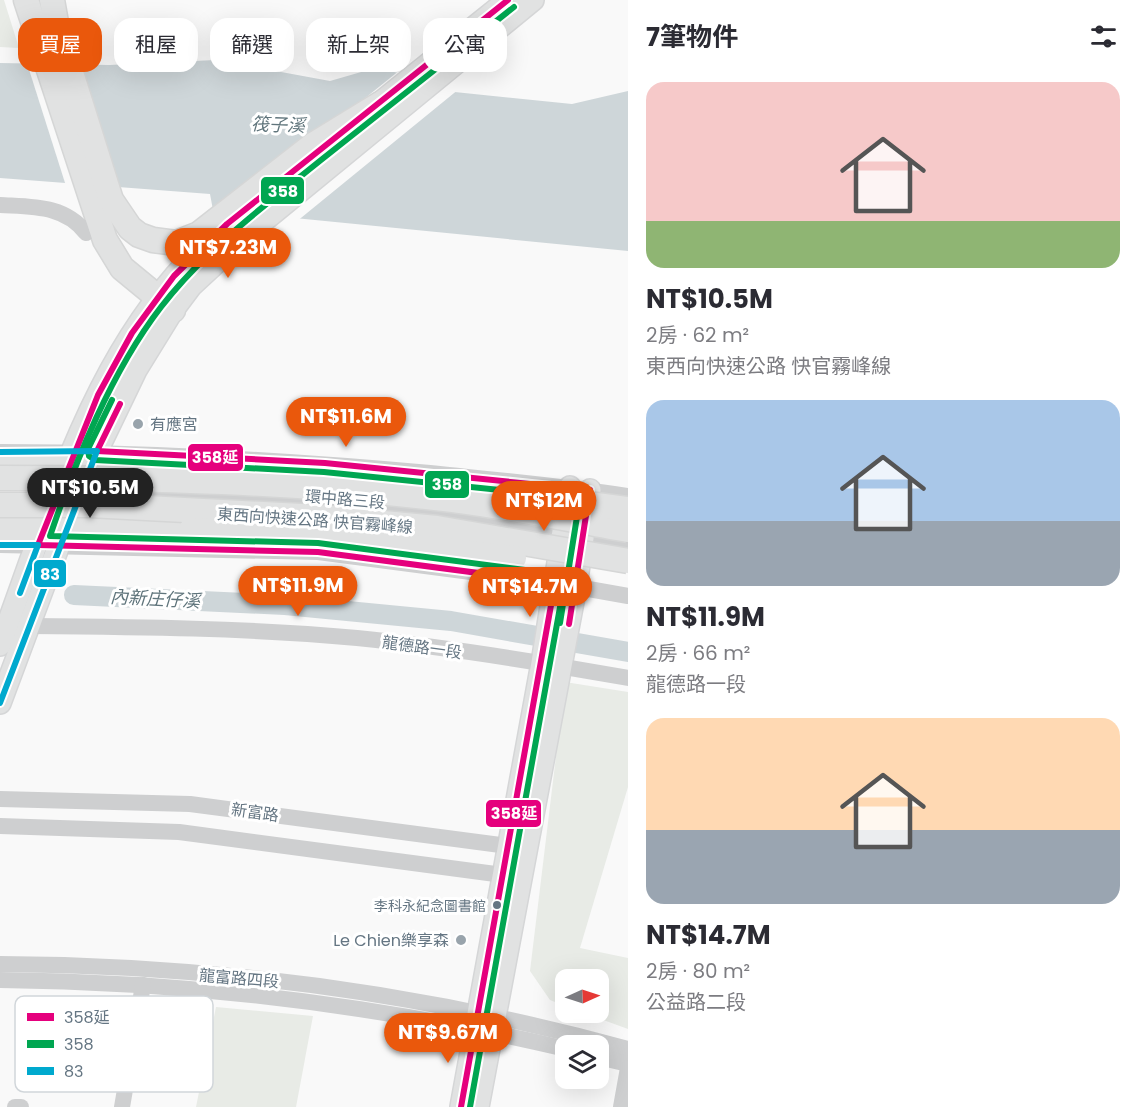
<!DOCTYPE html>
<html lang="zh-TW">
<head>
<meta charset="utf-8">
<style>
	:root { --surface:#fff; --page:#f2f2f3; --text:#2b2b33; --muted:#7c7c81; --accent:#ea580c }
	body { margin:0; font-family:Poppins,"Noto Sans TC",sans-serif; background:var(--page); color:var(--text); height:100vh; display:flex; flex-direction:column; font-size:22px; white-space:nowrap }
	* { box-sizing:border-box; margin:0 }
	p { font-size:20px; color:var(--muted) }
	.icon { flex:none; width:33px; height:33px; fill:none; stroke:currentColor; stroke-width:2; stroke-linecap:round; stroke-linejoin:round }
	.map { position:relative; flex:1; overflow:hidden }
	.details { display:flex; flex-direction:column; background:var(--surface); width:510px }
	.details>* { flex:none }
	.guide { position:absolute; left:18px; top:18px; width:519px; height:54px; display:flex; gap:12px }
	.needle { width:39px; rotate:87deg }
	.buttons { position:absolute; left:555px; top:969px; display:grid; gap:12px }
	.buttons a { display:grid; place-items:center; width:54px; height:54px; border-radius:12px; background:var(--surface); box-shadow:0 6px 24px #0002; font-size:30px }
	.price { position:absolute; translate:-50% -51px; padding:0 14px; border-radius:21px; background:var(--accent); color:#fff; font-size:20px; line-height:39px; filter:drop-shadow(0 2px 3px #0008) }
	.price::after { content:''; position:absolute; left:50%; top:36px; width:18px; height:14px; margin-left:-9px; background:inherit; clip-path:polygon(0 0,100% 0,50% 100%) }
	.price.on { background:#222; color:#fff }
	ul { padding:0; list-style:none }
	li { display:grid; align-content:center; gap:12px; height:318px; padding:0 18px }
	li span { display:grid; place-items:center; height:186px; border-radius:18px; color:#555 }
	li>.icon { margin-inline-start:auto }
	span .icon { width:108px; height:108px; fill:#fffc; stroke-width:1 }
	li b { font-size:26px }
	h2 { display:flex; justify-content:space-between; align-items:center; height:72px; padding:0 18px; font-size:26px }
	.chip { padding:0 21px; border-radius:18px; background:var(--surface); box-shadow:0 6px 24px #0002; font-size:21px; line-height:54px }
	.chip.on { background:var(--accent); color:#fff }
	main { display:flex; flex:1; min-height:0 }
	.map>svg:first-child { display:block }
</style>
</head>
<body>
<main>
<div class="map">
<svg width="628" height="1107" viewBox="0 0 628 1107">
	<rect width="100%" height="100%" fill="#f9f9f9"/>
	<g fill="#e8ebe6">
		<path d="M 0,0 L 4,0 L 19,48 L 0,47 Z"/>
		<path d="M 565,682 L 628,692 L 628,787 L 580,948 L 628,958 L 628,1029 L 584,1013 L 598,1012 L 598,980 L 566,980 L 565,1006 L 550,1000 L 530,971 Z"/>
		<path d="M 216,1007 L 313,1016 L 296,1107 L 196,1107 Z"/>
	</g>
	<path fill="#ced6d9" d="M 216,60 L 330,81 L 375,68 L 423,78 L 445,91 L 572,104 L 628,91 L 628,251 L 213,210 L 210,194 L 0,178 L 0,63 L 109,65 Z"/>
	<g fill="#f9f9f9">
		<path d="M 26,60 L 76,61 L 118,190 L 66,186 Z"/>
		<path d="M 400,70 L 424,76 L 446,88 L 459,89 L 296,222 L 221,214 Z"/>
	</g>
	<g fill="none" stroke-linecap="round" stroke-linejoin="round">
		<path stroke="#ced6d9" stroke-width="20" d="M 74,595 L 285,605 L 451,621 L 628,652"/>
		<defs>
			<g id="major">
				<path d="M 366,114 L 508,0"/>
				<path d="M 0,645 C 55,498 98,334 222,229"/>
				<path d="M 0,703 L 65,529 L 97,451 L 136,370 L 173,310 L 191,286 L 245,236 L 533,0"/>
				<path d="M 461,1107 L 542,663 L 570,487"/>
				<path d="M 478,1107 L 576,586 L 590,490"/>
			</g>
			<g id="highway">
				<path d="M 26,0 L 105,240 L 122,268 L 173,310"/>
				<path d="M 52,0 L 57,28 L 111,200 L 130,228 L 139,235 L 153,240 L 176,243 L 199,234 L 313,145 L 380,104"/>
				<path d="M 0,465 L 199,469"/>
				<path d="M 0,528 L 191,530"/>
			</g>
		</defs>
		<use href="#major" stroke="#d5d6d7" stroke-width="24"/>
		<use href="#highway" stroke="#d5d6d6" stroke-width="27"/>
		<g stroke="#cecfd0" stroke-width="16">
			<path d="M 0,205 C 32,207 65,205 86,233"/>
			<path d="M 0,452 C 144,452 287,460 430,473 C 496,480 562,486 628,496"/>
			<path d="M 98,494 L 321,504 L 439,516 L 628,548"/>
			<path d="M 0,545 L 318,552 L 555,583 L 628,596"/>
			<path d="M 29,626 C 139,627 248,628 357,638 C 448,647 539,662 628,678"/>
			<path d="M 0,799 L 190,804 L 508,846"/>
			<path d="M 0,826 L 179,832 L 503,875"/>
			<path d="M 0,964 C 212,965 424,993 628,1049"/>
			<path d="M 0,980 C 191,982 379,1005 566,1049"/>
			<path d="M 598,1057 L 628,1064"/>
			<path d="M 15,1107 L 21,1107"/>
			<path d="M 122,1107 L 143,985"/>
			<path d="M 621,1107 L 628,1068"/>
		</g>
		<use href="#major" stroke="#e1e2e2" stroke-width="21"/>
		<use href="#highway" stroke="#e1e2e2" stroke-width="24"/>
		<defs>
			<g id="highway-bridge">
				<path d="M 0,478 C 148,478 297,482 444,499 C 506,506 567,519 628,530"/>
				<path d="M 455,486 L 628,509"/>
				<path d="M 0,505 L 89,505 L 320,517 L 437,528 L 628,561"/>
				<path d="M 191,530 L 312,535 L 514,558"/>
			</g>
		</defs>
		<use href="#highway-bridge" stroke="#d5d6d6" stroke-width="27" stroke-linecap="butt"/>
		<use href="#highway-bridge" stroke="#e1e2e2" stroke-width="24"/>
		<defs>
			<g id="bus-1">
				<path d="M 120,404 L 97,451 L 325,463 L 590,490 L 569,624"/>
				<path d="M 461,1107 L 555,583 L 318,552 L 38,545 L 98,395 L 132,333 L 174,276 L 227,224 L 508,0"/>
			</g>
			<g id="bus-2">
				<path d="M 112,400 L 88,449 L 89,456 L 95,460 L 324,472 L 580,498 L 560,623"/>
				<path d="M 470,1107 L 564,585 L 562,578 L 556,574 L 318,543 L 50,536 C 76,460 111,372 161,307 C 206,249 264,206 321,160 C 385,109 450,58 514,7"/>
			</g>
			<g id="bus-3">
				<path d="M 0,452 L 97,451 L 0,703"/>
				<path d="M 0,545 L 38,545 L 20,593"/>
			</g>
		</defs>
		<use href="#bus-1" stroke="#fff" stroke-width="10"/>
		<use href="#bus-2" stroke="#fff" stroke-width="10"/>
		<use href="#bus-3" stroke="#fff" stroke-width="10"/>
		<use href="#bus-1" stroke="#e5007d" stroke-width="6"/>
		<use href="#bus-2" stroke="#00a651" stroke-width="6"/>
		<use href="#bus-3" stroke="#00a9ce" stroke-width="6"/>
	</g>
	<g fill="#99a4ac" stroke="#fff" stroke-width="2">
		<circle cx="138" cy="424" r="6"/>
		<circle cx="461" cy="940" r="6"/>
	</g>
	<circle fill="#657683" stroke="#fff" stroke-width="2" cx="497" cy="905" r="5"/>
	<g text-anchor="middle" stroke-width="6" stroke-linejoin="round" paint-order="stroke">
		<g font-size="14" fill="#657683" stroke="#fff" text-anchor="end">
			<text x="486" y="911">李科永紀念圖書館</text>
		</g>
		<g font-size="16" fill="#657683" stroke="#fff" text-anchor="start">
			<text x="150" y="430">有應宮</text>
			<text x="449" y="946" text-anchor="end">Le Chien樂享森</text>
		</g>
		<g font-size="16" fill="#657683" stroke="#fff">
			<text transform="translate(345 499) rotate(5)" y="6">環中路三段</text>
			<text transform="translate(315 520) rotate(4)" y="6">東西向快速公路 快官霧峰線</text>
			<text transform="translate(422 647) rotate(8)" y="6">龍德路一段</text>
			<text transform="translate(255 812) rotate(8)" y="6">新富路</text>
			<text transform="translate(239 978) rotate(5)" y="6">龍富路四段</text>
		</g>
		<g font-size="18" font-style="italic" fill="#60757c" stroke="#fff">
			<text transform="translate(278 125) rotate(2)" y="6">筏子溪</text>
			<text transform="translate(155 599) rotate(3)" y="6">內新庄仔溪</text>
		</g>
	</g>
	<rect x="15" y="996" width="198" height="96" rx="9" fill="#fff" stroke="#d1d6da" stroke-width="1.5"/>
	<rect x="27" y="1013" width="27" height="8" fill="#e5007d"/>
	<rect x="27" y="1040" width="27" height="8" fill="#00a651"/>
	<rect x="27" y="1067" width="27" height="8" fill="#00a9ce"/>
	<g font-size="16" fill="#657683">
		<text x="64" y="1023">358延</text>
		<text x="64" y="1050">358</text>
		<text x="64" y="1077">83</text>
	</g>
	<g stroke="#fff" stroke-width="2">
		<rect x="260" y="176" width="45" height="29" rx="6" fill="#00a651"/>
		<rect x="187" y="443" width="57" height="29" rx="6" fill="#e5007d"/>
		<rect x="424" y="470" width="46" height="29" rx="6" fill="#00a651"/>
		<rect x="33" y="559" width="34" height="29" rx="6" fill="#00a9ce"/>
		<rect x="485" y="799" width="57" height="29" rx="6" fill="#e5007d"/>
	</g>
	<g font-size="16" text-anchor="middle" font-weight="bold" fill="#fff">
		<text x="283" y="197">358</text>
		<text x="215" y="463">358延</text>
		<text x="447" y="490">358</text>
		<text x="50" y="580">83</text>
		<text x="514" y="819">358延</text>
	</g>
</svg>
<div class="buttons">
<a><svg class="needle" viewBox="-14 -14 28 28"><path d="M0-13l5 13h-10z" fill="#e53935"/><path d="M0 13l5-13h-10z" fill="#7c7c81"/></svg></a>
<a><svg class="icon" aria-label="layers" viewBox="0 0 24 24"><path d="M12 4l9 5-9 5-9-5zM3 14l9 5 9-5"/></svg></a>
</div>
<b class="price" style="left:228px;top:279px">NT$7.23M</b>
<b class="price" style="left:346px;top:448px">NT$11.6M</b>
<b class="price on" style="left:90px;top:519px">NT$10.5M</b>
<b class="price" style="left:544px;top:532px">NT$12M</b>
<b class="price" style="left:298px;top:617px">NT$11.9M</b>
<b class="price" style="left:530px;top:618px">NT$14.7M</b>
<b class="price" style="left:448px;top:1064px">NT$9.67M</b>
<div class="guide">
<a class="chip on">買屋</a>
<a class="chip">租屋</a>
<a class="chip">篩選</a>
<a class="chip">新上架</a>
<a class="chip">公寓</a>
</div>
</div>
<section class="details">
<h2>7筆物件<svg class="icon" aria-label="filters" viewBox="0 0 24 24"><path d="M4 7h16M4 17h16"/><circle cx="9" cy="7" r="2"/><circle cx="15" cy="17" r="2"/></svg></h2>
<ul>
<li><span style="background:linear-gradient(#f6c9c9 75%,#8fb573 0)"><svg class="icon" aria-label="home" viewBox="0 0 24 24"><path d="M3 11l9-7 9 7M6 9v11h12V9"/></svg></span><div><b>NT$10.5M</b><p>2房 · 62 m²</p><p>東西向快速公路 快官霧峰線</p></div></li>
<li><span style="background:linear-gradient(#a9c7e8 65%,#9aa5b1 0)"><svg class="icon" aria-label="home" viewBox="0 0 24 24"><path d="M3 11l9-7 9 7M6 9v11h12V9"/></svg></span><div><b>NT$11.9M</b><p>2房 · 66 m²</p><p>龍德路一段</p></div></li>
<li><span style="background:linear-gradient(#ffd9b3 60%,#9aa5b1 0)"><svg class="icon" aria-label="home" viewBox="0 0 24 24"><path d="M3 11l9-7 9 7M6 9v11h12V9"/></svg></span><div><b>NT$14.7M</b><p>2房 · 80 m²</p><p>公益路二段</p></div></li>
</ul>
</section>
</main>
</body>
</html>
